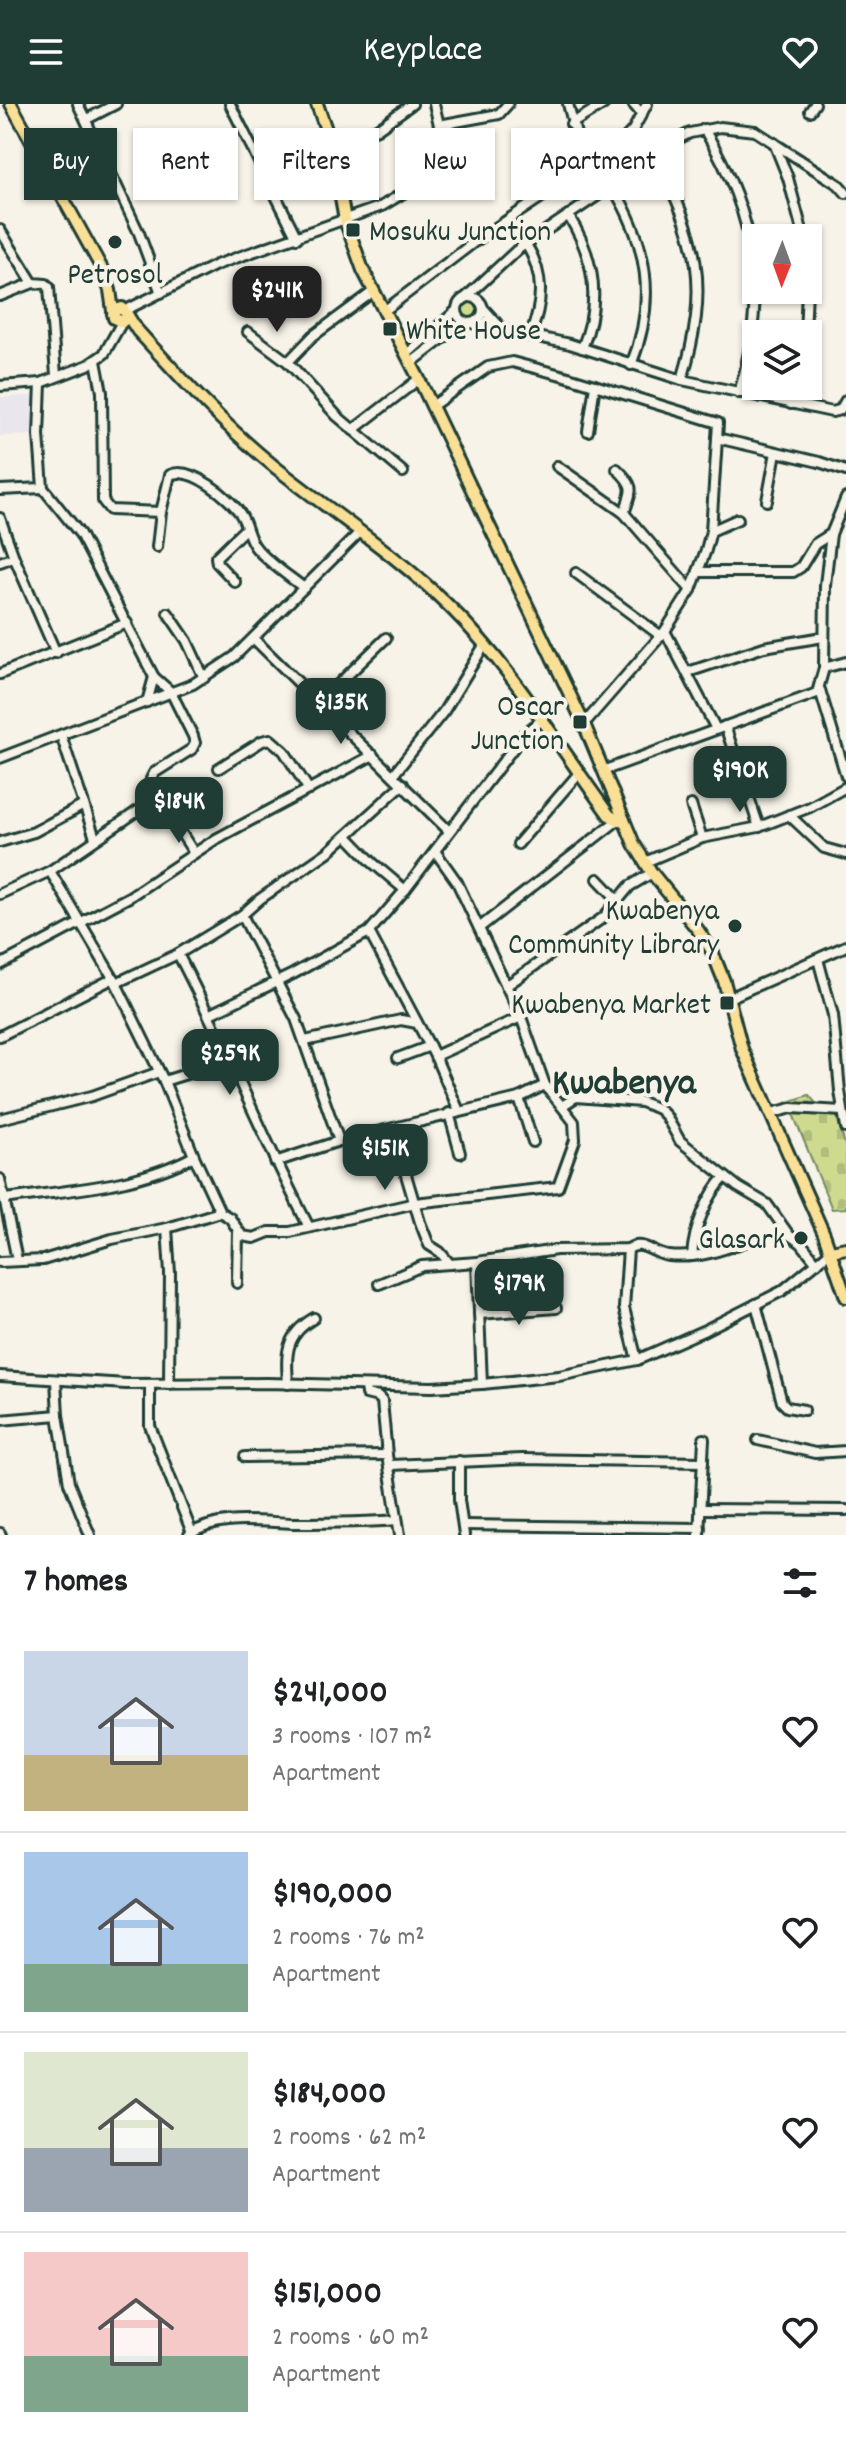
<!DOCTYPE html>
<html lang="en">
<head>
<meta charset="utf-8">
<style>
	:root { --surface:#fff; --page:#f2f2f2; --text:#202124; --muted:#757577; --line:#e0e0e0; --accent:#1f3d34 }
	body { margin:0; font-family:Dekko,sans-serif; background:var(--page); color:var(--text); height:100vh; display:flex; flex-direction:column; font-size:30px; white-space:nowrap }
	* { box-sizing:border-box; margin:0 }
	p { font-size:26px; color:var(--muted) }
	.icon { flex:none; width:44px; height:44px; fill:none; stroke:currentColor; stroke-width:2; stroke-linecap:round; stroke-linejoin:round }
	.map { position:relative; height:1431px; overflow:hidden }
	.side { display:flex; flex-direction:column; background:var(--surface); flex:1 }
	.side>* { flex:none }
	.guide { position:absolute; left:24px; top:24px; width:798px; height:72px; display:flex; gap:16px }
	.needle { width:52px; rotate:181deg }
	.buttons { position:absolute; left:742px; top:120px; display:grid; gap:16px }
	.buttons a { display:grid; place-items:center; width:80px; height:80px; border-radius:0px; background:var(--surface); box-shadow:0 2px 6px #0004; font-size:40px }
	.price { position:absolute; translate:-50% -68px; padding:0 18px; border-radius:16px; background:var(--accent); color:#fff; font-size:26px; line-height:52px; filter:drop-shadow(0 2px 4px #0008) }
	.price::after { content:''; position:absolute; left:50%; top:48px; width:24px; height:18px; margin-left:-12px; background:inherit; clip-path:polygon(0 0,100% 0,50% 100%) }
	.price.active { background:#222; color:#fff }
	ul { padding:0; list-style:none }
	li { display:flex; align-items:center; gap:24px; height:200px; padding:0 24px }
	li+li { border-top:2px solid var(--line) }
	li span { display:grid; place-items:center; flex:none; width:224px; height:160px; border-radius:0px; color:#555 }
	li>.icon { margin-inline-start:auto }
	span .icon { width:96px; height:96px; fill:#fffc; stroke-width:1 }
	li b { font-size:34px }
	h2 { display:flex; justify-content:space-between; align-items:center; height:96px; padding:0 24px; font-size:34px }
	.chip { padding:0 28px; border-radius:0px; background:var(--surface); box-shadow:0 2px 6px #0004; font-size:28px; line-height:72px }
	.chip.active { background:var(--accent); color:#fff }
	header { display:flex; justify-content:space-between; align-items:center; height:104px; padding:0 24px; background:var(--accent); color:#fff; font-size:36px; font-weight:600 }
	.map>svg:first-child { display:block }
</style>
</head>
<body>
<header><svg class="icon" aria-label="menu" viewBox="0 0 24 24"><path d="M4 6h16M4 12h16M4 18h16"/></svg>Keyplace<svg class="icon" aria-label="heart" viewBox="0 0 24 24"><path d="M12 20l-8-8c-3-5 5-10 8-4 3-6 11-1 8 4z"/></svg></header>
<div class="map">
<svg width="846" height="1431" viewBox="0 0 846 1431">
	<defs>
		<pattern id="grass-tufts" width="24" height="20" patternUnits="userSpaceOnUse" patternTransform="scale(2)"><rect width="24" height="20" fill="#cedb8f"/><path d="M3 7l-1-3M5 7V3M7 7l1-3M15 17l-1-3M17 17v-4M19 17l1-3" fill="none" stroke="#b0bd7c"/></pattern>
		<pattern id="cemetery-stones" width="16" height="16" patternUnits="userSpaceOnUse" patternTransform="scale(2)"><rect width="16" height="16" fill="#cedb8f"/><path d="M2 7V4a2 2 0 0 1 4 0v3zM10 15v-3a2 2 0 0 1 4 0v3z" fill="#b0bd7c"/></pattern>
	</defs>
	<rect width="100%" height="100%" fill="#f7f3e8"/>
	<filter id="ink" filterUnits="userSpaceOnUse"><feTurbulence type="fractalNoise" baseFrequency=".0125" numOctaves="2"/><feDisplacementMap in="SourceGraphic" scale="16" xChannelSelector="R" yChannelSelector="G"/><feConvolveMatrix kernelMatrix="1 2 1 2 8 2 1 2 1" color-interpolation-filters="sRGB"/></filter>
	<g filter="url(#ink)">
		<path fill="#e9e6ed" d="M 35,292 L 35,331 L 0,332 L 0,293 Z"/>
		<circle fill="url(#grass-tufts)" stroke="#768c62" stroke-width="2" cx="470" cy="206" r="9"/>
		<path fill="url(#cemetery-stones)" stroke="#768c62" stroke-width="2" d="M 809,991 L 822,1007 L 836,1010 L 846,1044 L 846,1104 L 832,1105 L 788,998 Z"/>
		<g fill="none" stroke-linecap="round" stroke-linejoin="round">
			<defs>
				<g id="minor">
					<path d="M 78,0 L 139,129 L 161,189"/>
					<path d="M 230,0 L 297,134"/>
					<path d="M 434,0 L 439,21 L 499,10 L 508,0"/>
					<path d="M 568,0 L 585,64"/>
					<path d="M 633,0 L 642,10"/>
					<path d="M 810,7 L 815,0"/>
					<path d="M 87,15 L 116,0"/>
					<path d="M 571,20 L 604,0"/>
					<path d="M 704,25 C 757,113 768,191 739,289"/>
					<path d="M 774,39 L 788,74 L 804,134"/>
					<path d="M 332,43 L 377,25 L 412,0"/>
					<path d="M 653,50 C 700,134 710,183 682,276"/>
					<path d="M 612,82 C 648,139 657,197 631,261"/>
					<path d="M 568,111 C 594,152 602,197 582,244"/>
					<path d="M 0,126 L 33,179 L 46,180 L 49,183 L 56,271"/>
					<path d="M 526,140 C 545,171 543,198 530,232"/>
					<path d="M 0,192 L 33,179"/>
					<circle cx="470" cy="206" r="13"/>
					<path d="M 463,196 L 517,146 L 612,82 L 662,43 L 690,29 L 720,23 L 755,27 L 839,81 L 846,89"/>
					<path d="M 483,204 L 502,225"/>
					<path d="M 126,206 L 216,161 L 382,102 L 446,63 L 439,21"/>
					<path d="M 384,207 L 473,139 L 585,64 L 610,50 L 633,26 L 647,0"/>
					<path d="M 471,219 L 570,240 L 682,276 L 832,308 L 840,306 L 846,296"/>
					<path d="M 248,228 L 288,258 L 337,312 L 403,368"/>
					<path d="M 805,230 L 807,186"/>
					<path d="M 407,250 L 457,206"/>
					<path d="M 96,257 L 102,288 L 103,397 L 110,406 L 161,408"/>
					<path d="M 288,258 L 313,232 L 374,187"/>
					<path d="M 411,259 L 455,225 L 467,219"/>
					<path d="M 41,279 L 39,331 L 43,384 L 80,430 L 154,573 L 171,588 L 193,632 L 195,639 L 192,645 L 154,669 L 151,675 L 158,693 L 194,749"/>
					<path d="M 0,282 L 41,279 L 88,261 L 104,250 L 122,218"/>
					<path d="M 791,300 L 796,282"/>
					<path d="M 432,302 L 488,263 L 512,258 L 565,272 L 718,319 L 711,427 L 706,446 L 691,486 L 665,527 L 584,620"/>
					<path d="M 353,326 L 419,275"/>
					<path d="M 588,327 L 595,281"/>
					<path d="M 717,334 L 819,358 L 846,367"/>
					<path d="M 557,362 L 624,409 L 691,486"/>
					<path d="M 617,365 C 636,383 632,386 624,409"/>
					<path d="M 0,386 L 43,384"/>
					<path d="M 767,397 L 776,348"/>
					<path d="M 0,414 L 14,453 L 56,549"/>
					<path d="M 711,427 L 738,415"/>
					<path d="M 157,443 L 161,408 L 170,371 C 190,361 231,394 241,411 C 248,422 247,434 257,445 C 270,460 289,472 304,484"/>
					<path d="M 0,458 L 14,453"/>
					<path d="M 698,468 L 793,468 L 801,463 L 815,440 L 831,430"/>
					<path d="M 576,469 L 661,532"/>
					<path d="M 235,478 L 217,459 L 216,453 L 245,425"/>
					<path d="M 168,509 L 187,537 L 204,574"/>
					<path d="M 665,527 L 716,625"/>
					<path d="M 254,535 L 449,727"/>
					<path d="M 824,564 L 825,481 L 831,430 L 846,394"/>
					<path d="M 688,568 L 764,543 L 823,533"/>
					<path d="M 0,570 L 127,519"/>
					<path d="M 820,586 L 846,672"/>
					<path d="M 147,598 L 154,573"/>
					<path d="M 319,599 L 386,534"/>
					<path d="M 725,622 L 759,723"/>
					<path d="M 61,631 L 95,734"/>
					<path d="M 0,654 L 193,580 L 234,553 L 359,429"/>
					<path d="M 219,664 L 262,637 L 270,635 L 284,647 L 309,686"/>
					<path d="M 605,666 L 817,589 L 824,564 L 846,558"/>
					<path d="M 394,670 L 444,607 L 485,540"/>
					<path d="M 691,701 L 702,734"/>
					<path d="M 789,711 L 824,744 L 846,750"/>
					<path d="M 347,732 L 373,759 L 405,786"/>
					<path d="M 0,738 L 34,728 L 84,701"/>
					<path d="M 518,740 L 579,669"/>
					<path d="M 645,758 L 702,734 L 759,723 L 810,703 L 846,683"/>
					<path d="M 50,767 L 116,879 L 164,977 L 194,1052 L 220,1108 L 230,1114 L 242,1132 L 254,1134 L 269,1128 L 290,1128 L 415,1099 L 558,1083 L 575,1036 L 574,1018 L 545,981 L 521,913 L 457,778 L 435,747"/>
					<path d="M 598,775 L 618,796"/>
					<path d="M 0,790 L 50,767 L 158,693"/>
					<path d="M 242,811 L 296,915 L 339,1037"/>
					<path d="M 479,824 L 618,716"/>
					<path d="M 369,828 L 435,952 L 459,1007"/>
					<path d="M 178,850 C 225,939 262,1033 309,1123"/>
					<path d="M 818,855 L 833,911 L 840,987 L 846,1024"/>
					<path d="M 0,861 L 129,793 L 216,735 L 373,651"/>
					<path d="M 116,879 L 178,850 L 242,811 L 260,795 L 328,748 L 403,680"/>
					<path d="M 506,882 L 604,813 L 630,782 L 652,769"/>
					<path d="M 729,894 L 846,842"/>
					<path d="M 210,910 L 293,870 L 369,828 L 405,786 L 524,630 L 543,615"/>
					<path d="M 0,932 L 114,874"/>
					<path d="M 305,937 L 401,916 L 417,919"/>
					<path d="M 435,952 L 521,913"/>
					<path d="M 398,954 L 430,942"/>
					<path d="M 164,977 L 231,956"/>
					<path d="M 519,994 L 533,1038"/>
					<path d="M 562,1002 L 576,993 L 641,998 L 659,1005 L 666,1012 L 680,1037 L 738,1083 L 767,1100 L 789,1131 L 801,1139 L 817,1159"/>
					<path d="M 449,1009 L 460,1049"/>
					<path d="M 772,1009 L 792,1004 L 842,1007"/>
					<path d="M 0,1015 L 92,992 L 159,968"/>
					<path d="M 400,1023 L 401,1054 L 420,1118 L 429,1141 L 440,1148 L 450,1160"/>
					<path d="M 275,1058 L 339,1037 L 519,994 L 545,981"/>
					<path d="M 0,1075 L 17,1156"/>
					<path d="M 5,1095 C 68,1086 137,1083 194,1052"/>
					<path d="M 167,1124 L 170,1169 L 169,1280"/>
					<path d="M 628,1145 L 624,1204 L 637,1256"/>
					<path d="M 692,1152 C 694,1125 706,1093 725,1073"/>
					<path d="M 0,1158 L 43,1156 L 112,1135 L 167,1124 L 220,1108"/>
					<path d="M 477,1158 L 482,1280"/>
					<path d="M 237,1179 L 238,1128"/>
					<path d="M 379,1180 L 422,1162 L 477,1158 L 556,1146 L 628,1145 C 643,1135 654,1151 669,1152 C 698,1155 723,1146 750,1136"/>
					<path d="M 756,1200 L 782,1298 L 787,1303 L 804,1306"/>
					<path d="M 479,1210 L 556,1204"/>
					<path d="M 0,1272 L 126,1280 L 267,1279 L 432,1283 L 482,1280 L 559,1272 L 637,1256 L 705,1226 L 782,1187 L 831,1147"/>
					<path d="M 56,1276 L 58,1311 L 69,1379 L 90,1431"/>
					<path d="M 150,1280 L 150,1322 L 192,1429"/>
					<path d="M 288,1280 C 286,1249 285,1231 314,1214"/>
					<path d="M 365,1283 L 366,1290 L 378,1293 L 382,1297 L 387,1351 L 400,1431"/>
					<path d="M 0,1316 L 58,1311"/>
					<path d="M 758,1336 L 815,1349 L 846,1347"/>
					<path d="M 245,1353 L 387,1351"/>
					<path d="M 459,1357 L 459,1396 L 464,1431"/>
					<path d="M 391,1361 L 522,1355 L 703,1358"/>
					<path d="M 700,1405 L 846,1406"/>
					<path d="M 463,1421 L 700,1424"/>
					<path d="M 0,1429 L 1,1431"/>
					<path d="M 189,1431 C 217,1411 259,1418 292,1419 C 327,1419 363,1419 397,1416"/>
					<path d="M 699,1431 L 704,1335"/>
				</g>
				<g id="major">
					<path d="M 11,0 L 101,163 L 110,186 L 114,214 L 122,218 L 128,212 L 122,204 L 116,206 L 113,210"/>
					<path d="M 317,0 L 332,43 L 345,116 L 363,166 L 419,275 L 584,620 L 634,740 L 652,769 L 698,826 L 712,847 L 724,877 L 742,945 L 824,1130 L 846,1193"/>
					<path d="M 128,212 L 137,226 C 181,274 224,322 275,363 C 333,409 397,451 450,503 C 513,565 557,640 609,711 L 618,716 L 624,716"/>
					<path d="M 831,1147 L 846,1144"/>
				</g>
			</defs>
			<use href="#minor" stroke="#1f3d34" stroke-width="14"/>
			<use href="#major" stroke="#1f3d34" stroke-width="16"/>
			<use href="#minor" stroke="#f7f3e8" stroke-width="8"/>
			<use href="#major" stroke="#fadf96" stroke-width="10"/>
		</g>
	</g>
	<g fill="#1f3d34" stroke="#f7f3e8" stroke-width="3">
		<rect x="345" y="118" width="16" height="16" rx="4"/>
		<circle cx="115" cy="138" r="8"/>
		<rect x="382" y="217" width="16" height="16" rx="4"/>
		<rect x="572" y="610" width="16" height="16" rx="4"/>
		<circle cx="735" cy="822" r="8"/>
		<rect x="719" y="891" width="16" height="16" rx="4"/>
		<circle cx="801" cy="1134" r="8"/>
	</g>
	<g text-anchor="middle" stroke-width="8" stroke-linejoin="round" paint-order="stroke">
		<g font-size="30" fill="#1f3d34" stroke="#f7f3e8" text-anchor="end">
			<text x="369" y="136" text-anchor="start">Mosuku Junction</text>
			<text x="115" y="179" text-anchor="middle">Petrosol</text>
			<text x="406" y="235" text-anchor="start">White House</text>
			<text x="564" y="611">Oscar<tspan x="564" dy="34">Junction</tspan></text>
			<text x="719" y="815">Kwabenya<tspan x="719" dy="34">Community Library</tspan></text>
			<text x="711" y="909">Kwabenya Market</text>
			<text x="785" y="1144">Glasark</text>
		</g>
		<g font-size="38" font-weight="bold" fill="#1f3d34" stroke="#f7f3e8">
			<text x="624" y="989">Kwabenya</text>
		</g>
	</g>
</svg>
<div class="buttons">
<a><svg class="needle" viewBox="-14 -14 28 28"><path d="M0-13l5 13h-10z" fill="#e53935"/><path d="M0 13l5-13h-10z" fill="#757577"/></svg></a>
<a><svg class="icon" aria-label="layers" viewBox="0 0 24 24"><path d="M12 4l9 5-9 5-9-5zM3 14l9 5 9-5"/></svg></a>
</div>
<b class="price active" style="left:277px;top:230px">$241K</b>
<b class="price" style="left:341px;top:642px">$135K</b>
<b class="price" style="left:740px;top:710px">$190K</b>
<b class="price" style="left:179px;top:741px">$184K</b>
<b class="price" style="left:230px;top:993px">$259K</b>
<b class="price" style="left:385px;top:1088px">$151K</b>
<b class="price" style="left:519px;top:1223px">$179K</b>
<div class="guide">
<a class="chip active">Buy</a>
<a class="chip">Rent</a>
<a class="chip">Filters</a>
<a class="chip">New</a>
<a class="chip">Apartment</a>
</div>
</div>
<section class="side">
<h2>7 homes<svg class="icon" aria-label="filters" viewBox="0 0 24 24"><path d="M4 7h16M4 17h16"/><circle cx="9" cy="7" r="2"/><circle cx="15" cy="17" r="2"/></svg></h2>
<ul>
<li><span style="background:linear-gradient(#c9d6e8 65%,#c2b280 0)"><svg class="icon" aria-label="home" viewBox="0 0 24 24"><path d="M3 11l9-7 9 7M6 9v11h12V9"/></svg></span><div><b>$241,000</b><p>3 rooms · 107 m²</p><p>Apartment</p></div><svg class="icon" aria-label="heart" viewBox="0 0 24 24"><path d="M12 20l-8-8c-3-5 5-10 8-4 3-6 11-1 8 4z"/></svg></li>
<li><span style="background:linear-gradient(#a9c7e8 70%,#7fa58c 0)"><svg class="icon" aria-label="home" viewBox="0 0 24 24"><path d="M3 11l9-7 9 7M6 9v11h12V9"/></svg></span><div><b>$190,000</b><p>2 rooms · 76 m²</p><p>Apartment</p></div><svg class="icon" aria-label="heart" viewBox="0 0 24 24"><path d="M12 20l-8-8c-3-5 5-10 8-4 3-6 11-1 8 4z"/></svg></li>
<li><span style="background:linear-gradient(#dfe7d0 60%,#9aa5b1 0)"><svg class="icon" aria-label="home" viewBox="0 0 24 24"><path d="M3 11l9-7 9 7M6 9v11h12V9"/></svg></span><div><b>$184,000</b><p>2 rooms · 62 m²</p><p>Apartment</p></div><svg class="icon" aria-label="heart" viewBox="0 0 24 24"><path d="M12 20l-8-8c-3-5 5-10 8-4 3-6 11-1 8 4z"/></svg></li>
<li><span style="background:linear-gradient(#f6c9c9 65%,#7fa58c 0)"><svg class="icon" aria-label="home" viewBox="0 0 24 24"><path d="M3 11l9-7 9 7M6 9v11h12V9"/></svg></span><div><b>$151,000</b><p>2 rooms · 60 m²</p><p>Apartment</p></div><svg class="icon" aria-label="heart" viewBox="0 0 24 24"><path d="M12 20l-8-8c-3-5 5-10 8-4 3-6 11-1 8 4z"/></svg></li>
</ul>
</section>
</body>
</html>
